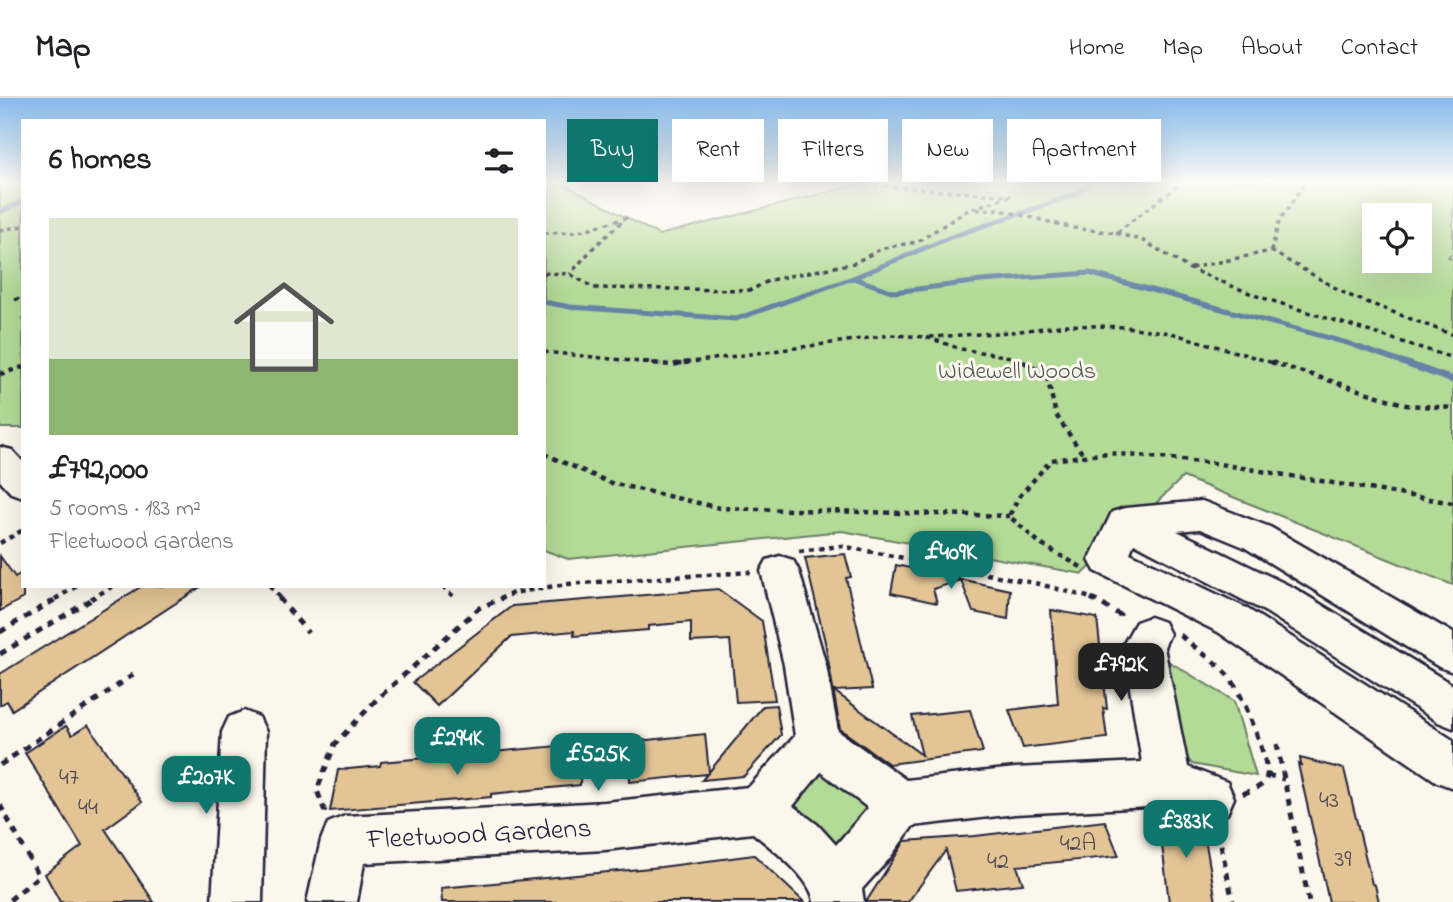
<!DOCTYPE html>
<html lang="en">
<head>
<meta charset="utf-8">
<style>
	:root { --surface:#fff; --page:#f2f2f2; --text:#202124; --muted:#757577; --line:#e0e0e0; --accent:#0f766e }
	body { margin:0; font-family:"Indie Flower",sans-serif; background:var(--page); color:var(--text); height:100vh; display:flex; flex-direction:column; font-size:26px; white-space:nowrap }
	* { box-sizing:border-box; margin:0 }
	p { font-size:23px; color:var(--muted) }
	.icon { flex:none; width:38px; height:38px; fill:none; stroke:currentColor; stroke-width:2; stroke-linecap:round; stroke-linejoin:round }
	.map { position:relative; flex:1; overflow:hidden }
	.side { position:absolute; left:21px; top:21px; width:525px; height:469px; display:flex; flex-direction:column; background:var(--surface); border-radius:0px; box-shadow:0 7px 28px #0002 }
	.side>* { flex:none }
	.banner { position:absolute; left:567px; top:21px; width:665px; height:63px; display:flex; gap:14px }
	.fabs { position:absolute; left:1362px; top:105px; display:grid; gap:14px }
	.fabs a { display:grid; place-items:center; width:70px; height:70px; border-radius:0px; background:var(--surface); box-shadow:0 7px 28px #0002; font-size:35px }
	.price { position:absolute; translate:-50% -60px; padding:0 16px; border-radius:14px; background:var(--accent); color:#fff; font-size:23px; line-height:46px; filter:drop-shadow(0 2px 4px #0008) }
	.price::after { content:''; position:absolute; left:50%; top:42px; width:21px; height:16px; margin-left:-10px; background:inherit; clip-path:polygon(0 0,100% 0,50% 100%) }
	.price.on { background:#222; color:#fff }
	ul { padding:0; list-style:none }
	li { display:grid; align-content:center; gap:14px; height:371px; padding:0 28px }
	li span { display:grid; place-items:center; height:217px; border-radius:0px; color:#555 }
	li>.icon { margin-inline-start:auto }
	span .icon { width:126px; height:126px; fill:#fffc; stroke-width:1 }
	li b { font-size:30px }
	h2 { display:flex; justify-content:space-between; align-items:center; height:84px; padding:0 28px; font-size:30px }
	.chip { padding:0 24px; border-radius:0px; background:var(--surface); box-shadow:0 7px 28px #0002; font-size:24px; line-height:63px }
	.chip.on { background:var(--accent); color:#fff }
	header { display:flex; align-items:center; gap:42px; box-sizing:border-box; height:98px; padding:0 35px; background:var(--surface); border-bottom:2px solid var(--line) }
	header strong { font-size:33px }
	nav { display:flex; gap:38px; margin-inline-start:auto; font-size:24px }
	.map>svg:first-child { display:block }
</style>
</head>
<body>
<header>
<strong>Map</strong>
<nav><a>Home</a><a>Map</a><a>About</a><a>Contact</a></nav>
</header>
<div class="map">
<svg width="1453" height="804" viewBox="0 0 1453 804">
	<rect width="100%" height="100%" fill="#fbf7ec"/>
	<filter id="ink" filterUnits="userSpaceOnUse"><feTurbulence type="fractalNoise" baseFrequency=".0143" numOctaves="2"/><feDisplacementMap in="SourceGraphic" scale="14" xChannelSelector="R" yChannelSelector="G"/><feConvolveMatrix kernelMatrix="1 2 1 2 8 2 1 2 1" color-interpolation-filters="sRGB"/></filter>
	<g filter="url(#ink)">
		<g fill="#b3da96" stroke="#6a7e68" stroke-width="2" fill-rule="evenodd">
			<rect x="0" y="83" width="23" height="247"/>
			<path d="M 544,83 L 558,83 L 659,137 L 871,83 L 1453,83 L 1453,155 L 1448,159 L 1453,162 L 1453,487 L 1183,379 L 1083,476 L 842,433 L 568,461 L 544,452 ZM 1374,117 L 1419,117 L 1419,163 L 1374,163 Z"/>
			<path d="M 1168,563 L 1234,603 L 1256,678 L 1192,666 L 1182,653 Z"/>
			<path d="M 815,663 L 878,708 L 846,757 L 782,709 Z"/>
		</g>
		<g fill="none" stroke-linecap="round" stroke-linejoin="round">
			<g stroke="#6583a6" stroke-width="5">
				<path d="M 0,114 L 23,103"/>
				<path d="M 853,180 L 894,194 L 981,183 L 1089,175 L 1347,245 L 1407,266"/>
				<path d="M 544,204 L 570,209 L 736,221 L 853,180 L 951,139 L 1074,97 L 1094,83"/>
			</g>
			<path stroke="#6583a6" stroke-width="7" d="M 1402,264 L 1453,282"/>
		</g>
		<g fill="#e2c495" stroke="#22223b" stroke-width="2">
			<path d="M 845,456 L 851,479 L 846,480 L 872,591 L 834,593 L 922,657 L 912,618 L 970,612 L 983,654 L 889,666 L 840,631 L 825,544 L 805,460 Z"/>
			<path d="M 0,458 L 15,479 L 23,474 L 23,500 L 0,513 Z"/>
			<path d="M 896,467 L 1010,492 L 1008,521 L 973,514 L 961,482 L 933,491 L 937,505 L 891,495 Z"/>
			<path d="M 142,488 L 202,488 L 12,612 L 7,603 L 0,607 L 0,576 Z"/>
			<path d="M 718,491 L 762,523 L 775,602 L 736,604 L 730,542 L 691,544 L 691,524 L 648,528 L 648,532 L 574,538 L 574,533 L 511,539 L 437,608 L 413,584 L 512,508 Z"/>
			<path d="M 1051,512 L 1097,520 L 1107,611 L 1103,610 L 1107,640 L 1023,650 L 1009,612 L 1058,606 Z"/>
			<path d="M 776,607 L 781,637 L 744,678 L 702,682 L 707,676 L 630,684 L 629,644 L 705,636 L 709,674 L 763,608 Z"/>
			<path d="M 88,627 L 142,704 L 105,731 L 154,804 L 60,804 L 45,776 L 82,748 L 25,655 L 66,628 L 72,637 Z"/>
			<path d="M 581,646 L 580,687 L 491,696 L 491,699 L 330,713 L 338,672 L 380,668 L 381,664 Z"/>
			<path d="M 1300,660 L 1344,671 L 1372,786 L 1375,787 L 1379,804 L 1329,804 L 1298,666 L 1301,667 Z"/>
			<path d="M 1158,714 L 1202,723 L 1216,804 L 1169,804 Z"/>
			<path d="M 1105,723 L 1119,758 L 1017,768 L 1023,786 L 956,793 L 946,752 L 908,804 L 866,804 L 905,743 L 975,738 Z"/>
			<path d="M 754,757 L 804,804 L 442,804 L 441,790 L 661,769 Z"/>
		</g>
		<g fill="none" stroke-linecap="round" stroke-linejoin="round">
			<defs>
				<g id="minor">
					<path d="M 0,349 L 12,352 L 23,364 L 23,399 L 11,395 L 0,383 Z"/>
					<path d="M 1202,403 L 1270,429 L 1453,535 L 1453,574 L 1439,569 L 1244,449 L 1200,431 L 1177,433 L 1294,490 L 1453,587 L 1453,630 L 1438,624 L 1266,514 L 1134,445 L 1130,455 L 1246,510 L 1453,642 L 1453,690 L 1437,684 L 1218,534 L 1095,473 L 1089,462 L 1112,414 L 1125,410 Z"/>
					<path d="M 780,458 L 793,462 L 799,473 L 826,567 L 838,633 L 906,682 L 1015,670 L 1142,664 L 1123,547 L 1136,524 L 1150,519 L 1164,524 L 1170,536 L 1164,549 L 1188,669 L 1227,684 L 1234,700 L 1227,716 L 1211,723 L 1168,708 L 1015,716 L 913,728 L 889,761 L 862,791 L 864,804 L 814,804 C 811,779 772,751 753,735 L 605,752 L 364,765 L 357,804 L 307,804 L 321,742 L 328,725 L 345,718 L 605,704 L 749,689 L 795,638 L 784,567 L 761,473 L 767,462 ZM 821,674 L 868,710 L 836,747 L 818,727 L 793,708 Z"/>
					<path d="M 244,613 L 259,619 L 266,634 L 262,804 L 212,804 L 222,634 L 229,619 Z"/>
				</g>
			</defs>
			<use href="#minor" stroke="#22223b" stroke-width="5"/>
			<g stroke="#22223b" stroke-width="3.5" stroke-dasharray="4.5 4.5" stroke-linecap="butt">
				<path d="M 976,112 L 997,111 L 1074,130 L 1116,135 L 1184,83"/>
				<path d="M 0,132 L 23,128"/>
				<path d="M 544,135 L 576,134 L 626,120 L 593,150 L 570,176"/>
				<path d="M 1116,135 L 1144,143 L 1190,171 L 1257,198 L 1453,260"/>
				<path d="M 1271,153 L 1348,197 L 1453,237"/>
				<path d="M 1191,170 L 1271,153 L 1279,124 L 1306,83"/>
				<path d="M 544,175 L 570,176 L 594,190 L 751,192 L 770,182 L 854,165 L 883,150 L 917,144 L 968,112 L 1010,98 L 860,86"/>
				<path d="M 15,202 L 23,198"/>
				<path d="M 930,239 L 1012,234 L 1067,227 L 1126,229 L 1171,235 L 1277,266"/>
				<path d="M 544,254 L 661,266"/>
				<path d="M 677,266 L 891,237 L 926,239 L 961,251 L 1011,259 L 1027,266"/>
			</g>
			<g stroke="#22223b" stroke-width="4.5" stroke-dasharray="5 5" stroke-linecap="butt">
				<path d="M 644,264 L 670,267 L 690,264"/>
				<path d="M 1023,264 L 1046,274 L 1056,317 L 1084,358"/>
				<path d="M 1271,264 L 1406,307 L 1453,310"/>
				<path d="M 0,276 L 23,269"/>
				<path d="M 544,356 L 611,385 L 720,410 L 1009,418"/>
				<path d="M 0,445 L 23,432"/>
				<path d="M 799,453 L 841,448 L 1039,486 L 1095,501"/>
				<path d="M 1081,469 L 1042,447 L 1009,418 L 1019,399 L 1051,362 L 1108,355 L 1213,365 L 1453,405"/>
				<path d="M 270,488 L 281,501"/>
				<path d="M 442,488 L 455,500"/>
				<path d="M 55,501 L 77,488"/>
				<path d="M 91,501 L 113,488"/>
				<path d="M 499,501 L 513,495 L 567,486 L 751,474"/>
			</g>
			<g stroke="#22223b" stroke-width="5" stroke-dasharray="7 7" stroke-linecap="butt">
				<path d="M 279,500 L 308,535"/>
				<path d="M 1091,500 L 1120,517 L 1122,523"/>
				<path d="M 0,534 L 58,500"/>
				<path d="M 1180,537 C 1196,551 1217,564 1230,580 C 1241,593 1269,661 1267,677 C 1266,689 1251,692 1242,696"/>
				<path d="M 0,556 L 94,500"/>
				<path d="M 1277,646 L 1309,804"/>
				<path d="M 0,667 L 136,575"/>
				<path d="M 1267,677 L 1284,681"/>
				<path d="M 0,707 L 39,778 L 7,804"/>
				<path d="M 325,714 L 317,692 L 335,646 L 377,601 L 479,510 L 503,500"/>
				<path d="M 1218,733 L 1233,804"/>
			</g>
			<use href="#minor" fill="#fbf7ec" fill-rule="evenodd"/>
		</g>
	</g>
	<linearGradient id="sky" x2="0" y2="1"><stop stop-color="#85baea"/><stop offset="0.43" stop-color="#fdfbf6"/><stop offset="1" stop-color="#fdfbf6" stop-opacity="0"/></linearGradient>
	<rect width="1453" height="195" fill="url(#sky)"/>
	<g text-anchor="middle" stroke-width="6" stroke-linejoin="round" paint-order="stroke">
		<g font-size="24" fill="#4e5956" stroke="#fbf7ec">
			<text x="1017" y="280">Widewell Woods</text>
		</g>
		<g font-size="24" fill="#524a52">
			<text x="69" y="686">47</text>
			<text x="1329" y="709">43</text>
			<text x="88" y="716">44</text>
			<text x="1078" y="752">42A</text>
			<text x="1343" y="768">39</text>
			<text x="998" y="770">42</text>
		</g>
		<g font-size="28" fill="#22223b" stroke="#fbf7ec">
			<text transform="translate(479 734) rotate(-3)" y="10">Fleetwood Gardens</text>
		</g>
	</g>
</svg>
<div class="fabs">
<a><svg class="icon" aria-label="locate" viewBox="0 0 24 24"><circle cx="12" cy="12" r="6"/><path d="M12 2v4M12 18v4M2 12h4M18 12h4"/></svg></a>
</div>
<b class="price" style="left:951px;top:493px">£409K</b>
<b class="price on" style="left:1121px;top:605px">£792K</b>
<b class="price" style="left:457px;top:679px">£294K</b>
<b class="price" style="left:598px;top:695px">£525K</b>
<b class="price" style="left:206px;top:718px">£207K</b>
<b class="price" style="left:1186px;top:762px">£383K</b>
<div class="banner">
<a class="chip on">Buy</a>
<a class="chip">Rent</a>
<a class="chip">Filters</a>
<a class="chip">New</a>
<a class="chip">Apartment</a>
</div>
<section class="side">
<h2>6 homes<svg class="icon" aria-label="filters" viewBox="0 0 24 24"><path d="M4 7h16M4 17h16"/><circle cx="9" cy="7" r="2"/><circle cx="15" cy="17" r="2"/></svg></h2>
<ul>
<li><span style="background:linear-gradient(#dfe7d0 65%,#8fb573 0)"><svg class="icon" aria-label="home" viewBox="0 0 24 24"><path d="M3 11l9-7 9 7M6 9v11h12V9"/></svg></span><div><b>£792,000</b><p>5 rooms · 183 m²</p><p>Fleetwood Gardens</p></div></li>
</ul>
</section>
</div>
</body>
</html>
